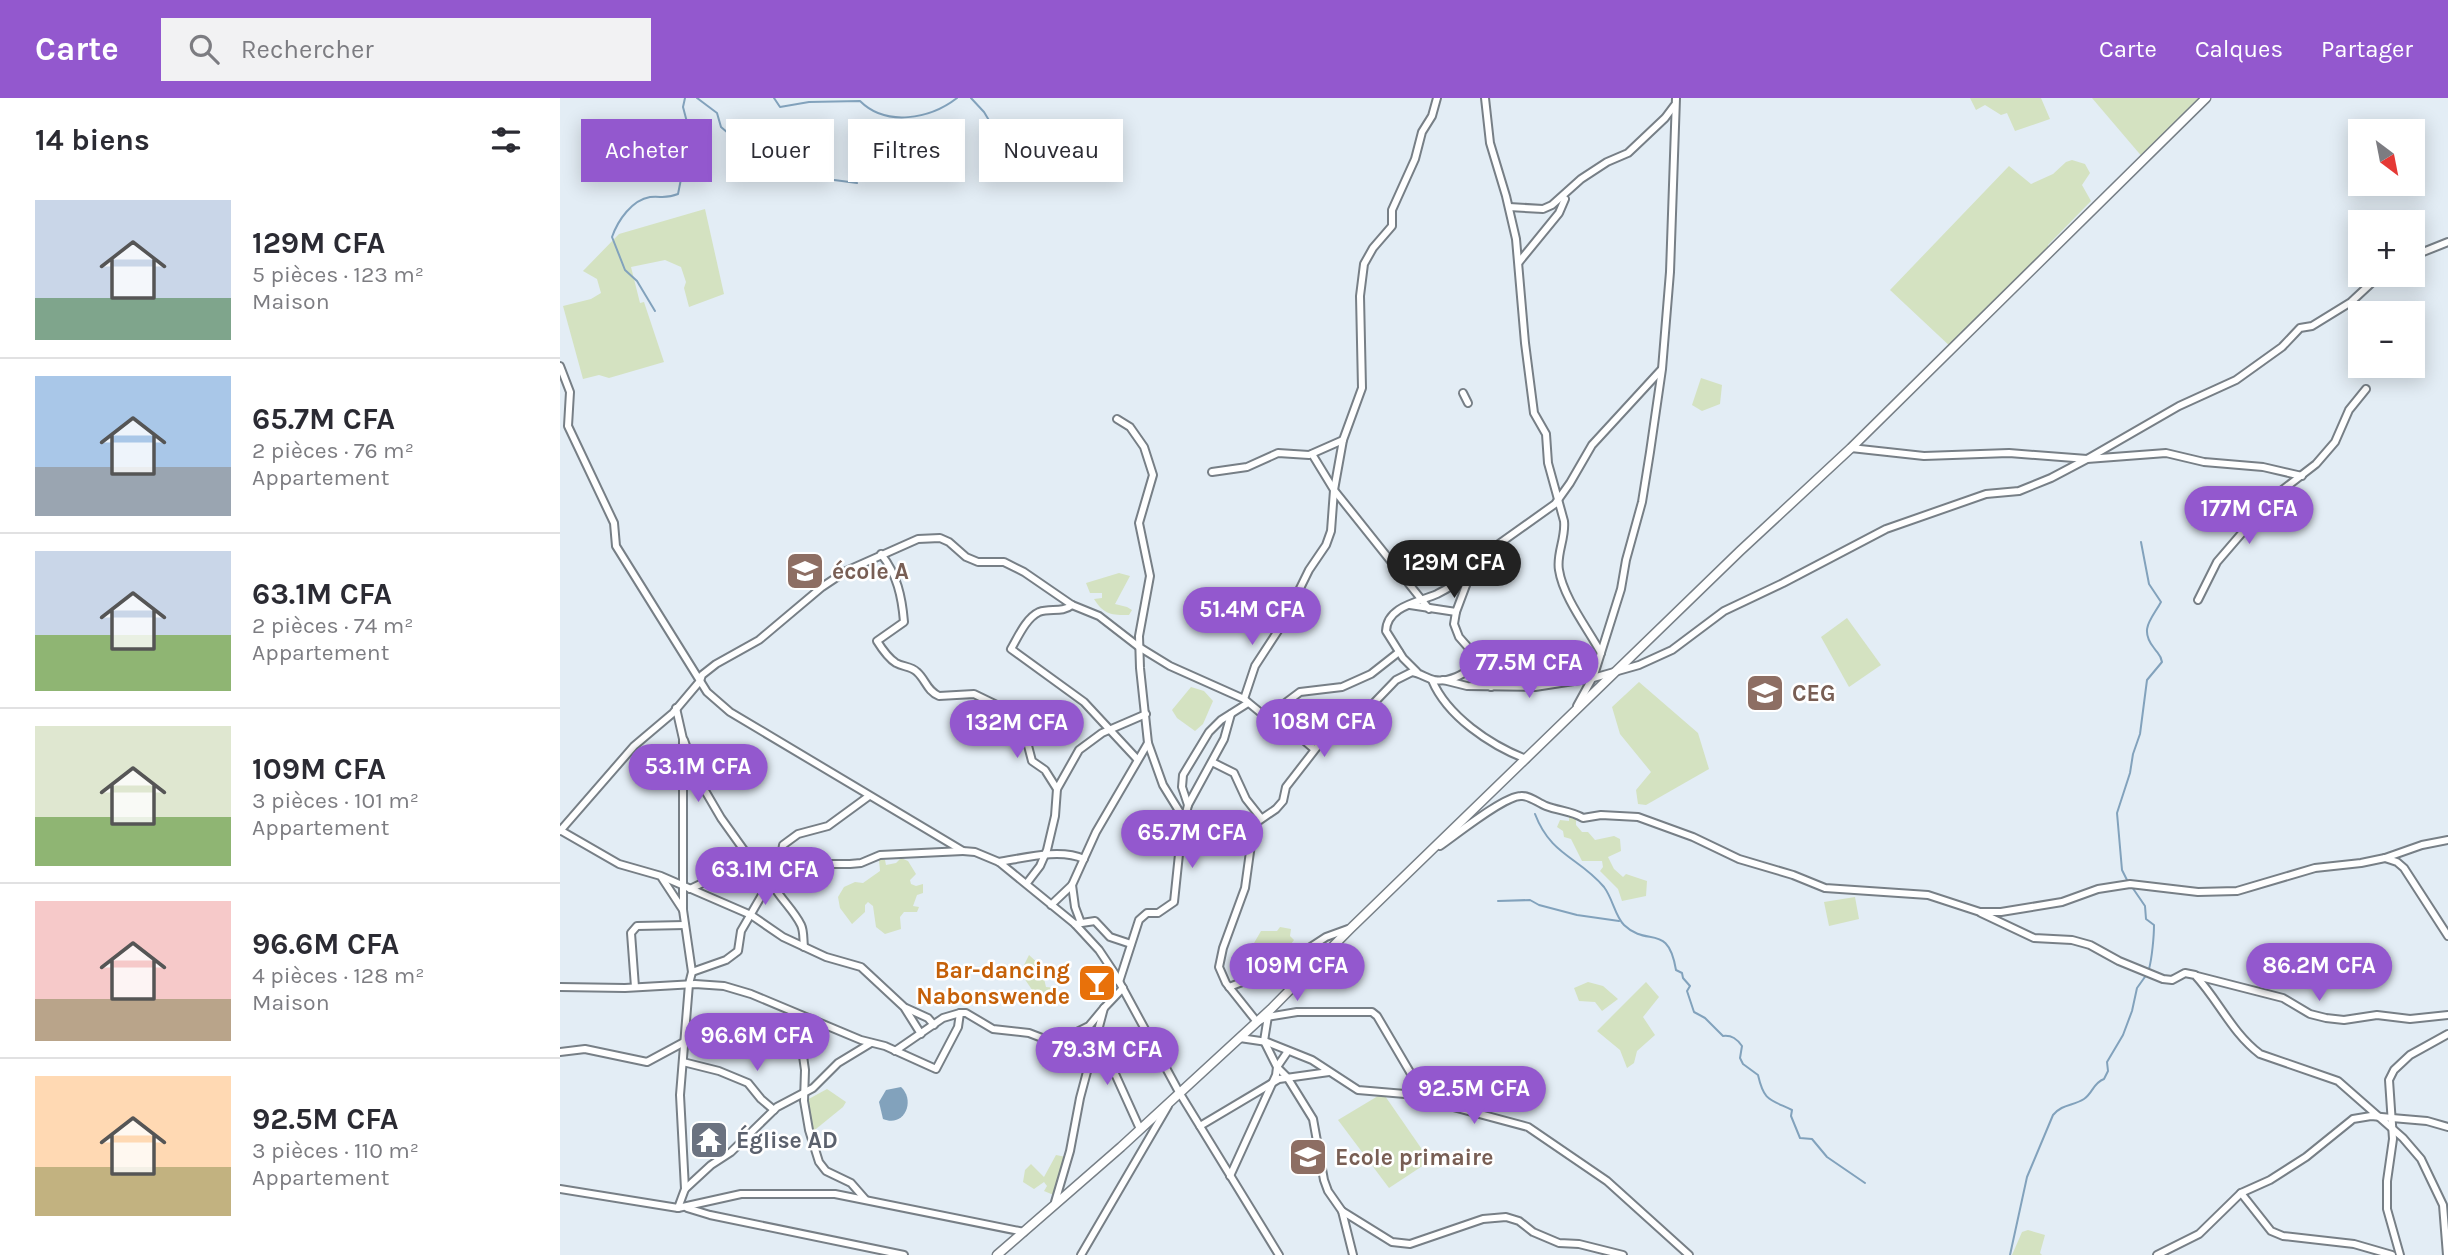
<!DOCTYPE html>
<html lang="fr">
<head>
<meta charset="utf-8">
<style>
	:root { --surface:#fff; --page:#f2f2f3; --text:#2b2b33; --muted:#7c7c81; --line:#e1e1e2; --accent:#9358ce }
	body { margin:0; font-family:Karla,sans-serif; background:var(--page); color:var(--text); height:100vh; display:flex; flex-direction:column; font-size:26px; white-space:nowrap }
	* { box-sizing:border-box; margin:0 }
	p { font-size:23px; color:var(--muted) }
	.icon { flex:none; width:38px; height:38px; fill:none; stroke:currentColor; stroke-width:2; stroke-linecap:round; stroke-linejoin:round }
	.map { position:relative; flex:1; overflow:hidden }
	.panel { display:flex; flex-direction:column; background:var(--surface); width:560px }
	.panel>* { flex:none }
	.top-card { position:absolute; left:21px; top:21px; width:665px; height:63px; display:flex; gap:14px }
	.needle { width:46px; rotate:148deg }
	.fabs { position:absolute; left:1788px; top:21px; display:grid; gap:14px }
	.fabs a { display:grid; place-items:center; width:77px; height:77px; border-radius:0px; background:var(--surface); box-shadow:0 4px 18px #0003; font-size:35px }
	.price { position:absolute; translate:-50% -60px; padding:0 16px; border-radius:24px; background:var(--accent); color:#fff; font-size:23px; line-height:46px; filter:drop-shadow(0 2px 4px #0008) }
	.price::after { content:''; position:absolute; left:50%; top:42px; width:21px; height:16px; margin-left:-10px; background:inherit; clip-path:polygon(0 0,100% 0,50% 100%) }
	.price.selected { background:#222; color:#fff }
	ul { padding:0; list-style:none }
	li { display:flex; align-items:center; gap:21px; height:175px; padding:0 35px }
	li+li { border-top:2px solid var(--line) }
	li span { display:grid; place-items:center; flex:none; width:196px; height:140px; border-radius:0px; color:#555 }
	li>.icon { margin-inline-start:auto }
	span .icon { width:84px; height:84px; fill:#fffc; stroke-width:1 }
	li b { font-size:30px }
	h2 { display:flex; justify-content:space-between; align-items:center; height:84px; padding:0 35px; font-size:30px }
	.tag { padding:0 24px; border-radius:0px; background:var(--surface); box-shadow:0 4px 18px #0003; font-size:24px; line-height:63px }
	.tag.selected { background:var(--accent); color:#fff }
	header { display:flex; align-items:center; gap:42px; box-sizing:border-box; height:98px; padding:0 35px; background:var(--accent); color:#fff }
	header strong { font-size:33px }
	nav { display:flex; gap:38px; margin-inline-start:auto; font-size:24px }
	.search { width:490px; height:63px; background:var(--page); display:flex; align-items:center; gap:18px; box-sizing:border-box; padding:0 24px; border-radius:0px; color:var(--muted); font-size:26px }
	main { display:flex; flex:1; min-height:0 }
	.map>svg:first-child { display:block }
</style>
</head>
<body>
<header>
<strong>Carte</strong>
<div class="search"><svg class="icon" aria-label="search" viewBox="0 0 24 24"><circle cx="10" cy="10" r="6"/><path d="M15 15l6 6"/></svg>Rechercher</div>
<nav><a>Carte</a><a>Calques</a><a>Partager</a></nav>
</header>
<main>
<section class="panel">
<h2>14 biens<svg class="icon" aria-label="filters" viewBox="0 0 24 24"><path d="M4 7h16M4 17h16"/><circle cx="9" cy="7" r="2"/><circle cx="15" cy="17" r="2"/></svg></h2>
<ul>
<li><span style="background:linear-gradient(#c9d6e8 70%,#7fa58c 0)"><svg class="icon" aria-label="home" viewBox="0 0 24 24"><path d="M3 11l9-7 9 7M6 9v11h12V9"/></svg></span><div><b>129M CFA</b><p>5 pièces · 123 m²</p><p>Maison</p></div></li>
<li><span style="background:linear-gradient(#a9c7e8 65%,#9aa5b1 0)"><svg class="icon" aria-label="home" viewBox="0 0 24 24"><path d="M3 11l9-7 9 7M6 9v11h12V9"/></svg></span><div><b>65.7M CFA</b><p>2 pièces · 76 m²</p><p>Appartement</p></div></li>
<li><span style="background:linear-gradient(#c9d6e8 60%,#8fb573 0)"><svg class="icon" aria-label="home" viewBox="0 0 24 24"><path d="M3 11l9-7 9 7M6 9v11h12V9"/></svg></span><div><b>63.1M CFA</b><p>2 pièces · 74 m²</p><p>Appartement</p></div></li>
<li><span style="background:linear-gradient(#dfe7d0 65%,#8fb573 0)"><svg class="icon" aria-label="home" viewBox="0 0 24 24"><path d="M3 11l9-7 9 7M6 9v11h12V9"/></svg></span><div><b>109M CFA</b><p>3 pièces · 101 m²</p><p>Appartement</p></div></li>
<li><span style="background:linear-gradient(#f6c9c9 70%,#b9a48a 0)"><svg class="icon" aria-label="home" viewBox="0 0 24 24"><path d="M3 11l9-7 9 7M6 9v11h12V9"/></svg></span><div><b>96.6M CFA</b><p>4 pièces · 128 m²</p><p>Maison</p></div></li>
<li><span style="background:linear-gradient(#ffd9b3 65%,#c2b280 0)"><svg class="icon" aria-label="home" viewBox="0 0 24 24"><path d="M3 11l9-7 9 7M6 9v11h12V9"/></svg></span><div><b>92.5M CFA</b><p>3 pièces · 110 m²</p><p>Appartement</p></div></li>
</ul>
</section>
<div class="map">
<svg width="1888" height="1157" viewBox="0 0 1888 1157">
	<rect width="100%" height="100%" fill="#e3edf5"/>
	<g fill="#d4e2c1">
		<path d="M 1410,0 L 1481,0 L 1490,21 L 1455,33 L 1447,15 L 1441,17 L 1425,7 L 1416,12 Z"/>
		<path d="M 1532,0 L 1646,0 L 1584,61 Z"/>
		<path d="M 1512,62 L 1525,66 L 1530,75 L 1522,87 L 1531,103 L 1488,147 L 1489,155 L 1393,251 L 1330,192 L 1449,68 L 1471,86 L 1493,76 L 1506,64 Z"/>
		<path d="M 145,111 L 164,196 L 129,209 L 124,190 L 126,184 L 121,169 L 105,162 L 71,169 L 80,205 L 84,204 L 104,264 L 49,280 L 39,277 L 23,281 L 3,208 L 31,201 L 41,195 L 37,181 L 23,173 L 59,136 Z"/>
		<path d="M 1141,280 L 1162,287 L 1160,306 L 1142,313 L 1132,307 Z"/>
		<path d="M 559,475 L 570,478 L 555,506 L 567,509 L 572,512 L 569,517 C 552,517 544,517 534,501 L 542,500 L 542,495 L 530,495 L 526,485 Z"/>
		<path d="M 1287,520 L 1321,567 L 1289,589 L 1261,539 Z"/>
		<path d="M 1079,584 L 1138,635 L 1149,671 L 1086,707 L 1078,706 L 1076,692 L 1091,674 L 1060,636 L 1052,609 Z"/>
		<path d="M 631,589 L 644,593 L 653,603 L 643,626 L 635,633 L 617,620 L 612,612 Z"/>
		<path d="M 1009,717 L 1016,719 L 1016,727 L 1022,734 L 1028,734 L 1035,742 L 1054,738 L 1060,741 L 1061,753 L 1048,759 L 1054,771 L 1063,779 L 1066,776 L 1087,783 L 1086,798 L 1062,803 L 1058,791 L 1040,773 L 1043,769 L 1042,763 L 1022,763 L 1011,741 L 1004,739 L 1003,733 L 997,729 L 1000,722 L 1009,723 Z"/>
		<path d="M 341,760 L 348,763 L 356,776 L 350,782 L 351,786 L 356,788 L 363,786 L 363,795 L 357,797 L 353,808 L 359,809 L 357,814 L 344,814 L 340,819 L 341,831 L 325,836 L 316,829 L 313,808 L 308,804 L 305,807 L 305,814 L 292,826 L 280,810 L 278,799 L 284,789 L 295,784 L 303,785 L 320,773 L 319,762 L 325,762 L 326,767 L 336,765 Z"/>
		<path d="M 1295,799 L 1299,821 L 1269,828 L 1264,804 Z"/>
		<path d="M 720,829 L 731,831 L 730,838 L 734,842 L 726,853 L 728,859 L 712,867 L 707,863 L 707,859 L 700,859 L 699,867 L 692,865 L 690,861 L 695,855 L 694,845 L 701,833 L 717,833 Z"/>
		<path d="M 469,857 L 481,868 L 486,889 L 495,890 L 498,893 L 495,897 L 490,897 L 490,901 L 481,905 L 464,880 L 468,874 L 463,869 Z"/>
		<path d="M 1028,884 L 1043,888 L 1058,901 L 1042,913 L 1035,904 L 1019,903 L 1014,890 Z"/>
		<path d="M 1086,884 L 1099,899 L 1083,919 L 1095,937 L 1077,953 L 1074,965 L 1067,970 L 1060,952 L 1037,933 Z"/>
		<path d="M 267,991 L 286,1004 L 283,1009 L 251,1035 L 245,1003 Z"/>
		<path d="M 823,995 L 870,1063 L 829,1090 L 778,1022 Z"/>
		<path d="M 496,1057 L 506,1059 L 496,1098 L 484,1093 L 487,1088 L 484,1084 L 474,1091 L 463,1084 L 465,1072 L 471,1066 L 484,1079 Z"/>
		<path d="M 1468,1132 L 1485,1137 L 1480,1155 L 1482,1157 L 1452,1157 L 1462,1134 Z"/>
	</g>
	<path fill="#82a2bc" d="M 341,989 C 356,1003 344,1030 323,1021 L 319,1004 L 326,992 Z"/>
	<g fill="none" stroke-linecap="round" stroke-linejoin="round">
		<g stroke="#82a2bc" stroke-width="2">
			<path d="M 137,0 L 157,15 L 161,29 L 168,35 L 181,34 L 191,48 L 239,73 L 259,80 L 297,85"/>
			<path d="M 214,0 L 220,9 L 249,4 L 300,3 C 326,29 370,21 397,0"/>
			<path d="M 411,0 L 424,14 L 436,34 L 462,57"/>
			<path d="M 95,213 L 77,183 L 65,172 L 52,139 C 58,122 72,102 90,99 C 102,98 106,101 118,96 L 121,81 L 116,53 L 124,43 L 123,34 L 128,28 L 123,9 L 125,0"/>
			<path d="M 975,716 C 991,758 1019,759 1044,789 C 1053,801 1055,818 1064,827 C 1088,850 1108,824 1116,872 L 1122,875 L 1123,880 L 1130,888 L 1127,893 L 1134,914 L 1145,920 L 1163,938 C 1172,937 1177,941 1182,948 L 1180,960 L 1183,966 L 1198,977 C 1204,1003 1209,1001 1232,1012 L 1231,1018 L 1240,1040 L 1252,1041 L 1267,1059 L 1305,1085"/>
			<path d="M 1568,784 L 1562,772 L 1557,715 L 1570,675 L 1573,656 L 1580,636 L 1587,582 L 1602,564 C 1601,557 1598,556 1594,550 C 1579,531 1591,522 1601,504 L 1589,486 L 1581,444"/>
			<path d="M 1572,789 L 1585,808 L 1586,821 L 1594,827 C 1594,838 1592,860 1589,871"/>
			<path d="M 938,803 L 970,802 L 979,807 L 1017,817 L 1059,823"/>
			<path d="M 1450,1157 L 1467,1079 L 1493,1017 C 1502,1006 1513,1008 1524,1001 C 1533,995 1533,985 1544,981 L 1548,973 L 1547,964 L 1563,937 L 1572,913 L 1577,890 L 1587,876"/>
		</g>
		<defs>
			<g id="minor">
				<path d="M 925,0 L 930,45 L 946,98 L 956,141 L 965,245 L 974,315 L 986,336 L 988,365 L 1004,423 C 1006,440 996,456 999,472 C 1003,499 1028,531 1041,555"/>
				<path d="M 949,109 L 983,111 L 992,107 L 1021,81 L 1047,64 L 1068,55 L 1105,20 L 1114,8"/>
				<path d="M 1853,158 L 1888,144"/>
				<path d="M 959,164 L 999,115 L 1005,101"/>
				<path d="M 0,268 L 10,294 L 8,328 L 54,425 L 56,448 L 147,594 L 170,614 L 403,753 L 415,754 L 439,764 L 515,826 L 539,852 L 555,876 L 619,994 L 719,1157"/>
				<path d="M 903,295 L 908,305"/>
				<path d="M 557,321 L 570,329 L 584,349 L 593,377 L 579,425 L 590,478 L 579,538 L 580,570 L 588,645 L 603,687 L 624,721"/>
				<path d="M 1291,350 L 1364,358 L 1449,355 L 1527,361 L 1619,308 L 1676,282 L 1722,249 L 1740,230 L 1752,228 L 1791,204 L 1820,177"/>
				<path d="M 752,356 L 774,392 L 869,511"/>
				<path d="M 652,374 L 687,369 L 718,355 L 749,357 L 783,342"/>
				<path d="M 321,456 C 337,476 342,499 344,524 L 317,543 C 322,551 328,560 336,565 C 343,569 351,568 357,574 C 366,582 367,593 379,598 L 414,596 L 445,611 L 466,640 L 472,663 L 485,672 L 497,691"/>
				<path d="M 1638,502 L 1657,464 L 1712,400 L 1756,366 L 1775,344 L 1789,312 L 1806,291"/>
				<path d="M 512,507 C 502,515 491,510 479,514 C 466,520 458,539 451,551 L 524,604 L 577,661"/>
				<path d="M 850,507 L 896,514"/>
				<path d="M 921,564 L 899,539 L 894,526 L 896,514 L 911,474 L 929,453 L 995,406 L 1010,385 L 1032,347 L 1101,272"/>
				<path d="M 857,574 L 843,560 L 826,533 C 827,508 859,504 877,496 C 889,490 900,483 910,475"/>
				<path d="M 872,582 C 887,618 930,647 966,661"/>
				<path d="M 883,582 L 907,588 L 975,589 L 1033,580 L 1079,567 L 1112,552 L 1164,513 L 1223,485 L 1326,431 L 1426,396 L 1459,393 L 1491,380 L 1527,361 L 1606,355 L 1644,364 L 1703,369 L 1742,378"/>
				<path d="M 684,601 L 695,568 L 723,525 L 749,472 L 766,447 L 771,433 L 774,392 L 783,342 L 802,290 L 800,198 L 804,166 L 813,150 L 832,128 L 832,112 L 855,61 L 862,34 L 872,18 L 877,0"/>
				<path d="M 1017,608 L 1034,577 L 1061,491 L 1066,462 L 1082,404 L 1090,354 L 1102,271 L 1110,174 L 1116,0"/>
				<path d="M 116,610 L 123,641 L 123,812 L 132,874 L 129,886 L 120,997 L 125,1091"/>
				<path d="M 708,618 L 740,594 L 782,589 L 811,576 L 839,554"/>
				<path d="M 124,642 L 137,679 L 161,720 L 191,762"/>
				<path d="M 652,664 L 674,675 L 686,701 L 701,720"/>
				<path d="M 628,707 L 664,641 L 671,616"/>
				<path d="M 0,732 L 59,766 L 101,778 L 191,817 L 223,839 L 266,859 L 301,869 L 344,909 L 361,936"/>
				<path d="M 0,733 L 74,648 L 113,615 L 140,583 L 142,577 L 156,566 L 199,542 L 262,489 L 286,473 L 358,441 L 380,440 L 389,444 L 406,459 L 418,464 L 444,464 L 464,474 L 512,507 L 539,518 L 579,549 L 610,568 L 684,601 L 701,615 L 733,633 L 754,651"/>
				<path d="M 880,748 C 896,737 944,698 961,698 C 969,697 978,705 986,708 C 999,713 1012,713 1023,720 L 1041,717 L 1078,719 L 1133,739 L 1179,761 L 1233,777 L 1265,790 L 1368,797 L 1420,814 L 1441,814 L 1502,804 L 1538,791 L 1570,786 L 1638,794 L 1677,793 L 1755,770 L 1801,765 L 1825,760 L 1862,747 L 1888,742"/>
				<path d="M 1825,760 L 1837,764 L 1844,770 L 1888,838"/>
				<path d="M 207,764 C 205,789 231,806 241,827 C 244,833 243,841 244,849"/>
				<path d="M 439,764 C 464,760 500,750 524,761"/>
				<path d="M 102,780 L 123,812"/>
				<path d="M 467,785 L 480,768 L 487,752 L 495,718 L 497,691 L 519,652 L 542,635 L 586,616"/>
				<path d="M 512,787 L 515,809 L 521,825"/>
				<path d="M 130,791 L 191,762 L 220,766 L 290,766 L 301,765 L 320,757 L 403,753"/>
				<path d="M 491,807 L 512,787 L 536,734 L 588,645"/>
				<path d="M 1421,815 L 1474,840 L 1512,842 L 1530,847 L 1559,863 L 1603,881 L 1612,882 L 1625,875 L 1635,877 C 1659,903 1672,935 1700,956 L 1778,983 L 1843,1040 L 1861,1061 L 1883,1107 L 1887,1157"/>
				<path d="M 515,826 L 535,823 L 550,839 L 571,846"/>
				<path d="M 132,874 L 166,862 L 178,853 L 181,833 L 220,766 L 223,747 L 238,736 L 268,728 L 309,698"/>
				<path d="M 1637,878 L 1723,900 L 1750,916 L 1766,920 L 1784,922 L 1817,917 L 1850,921 L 1888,917"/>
				<path d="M 559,884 L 579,822 L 587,815 L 598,815 L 614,804 L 621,737 L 628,707 L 622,689 L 623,677 L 649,634 L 661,622 L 688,605"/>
				<path d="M 0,889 L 65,890 L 135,886 L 164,888 L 191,896 L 301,942 L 325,948 L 376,971 L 398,929 L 400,915"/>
				<path d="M 75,889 L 71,835 L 77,828 L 125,827"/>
				<path d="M 669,889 L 717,871 L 766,839 L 788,831"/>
				<path d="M 346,910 L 368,920 L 374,927"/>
				<path d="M 231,921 L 243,958 L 245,972 L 244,1003 L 249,1032 L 259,1064 L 266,1073 L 291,1085 L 305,1101"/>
				<path d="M 537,936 L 580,1031"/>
				<path d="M 680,940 L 707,944 L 752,962 L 798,992 L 845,996 L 968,1029 L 1047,1083 L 1129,1157"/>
				<path d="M 335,953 L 383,920 L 400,915 L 406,915 L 433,931 L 469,935 L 495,945 L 529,928 L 544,910"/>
				<path d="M 728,953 L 717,969 L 727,979 L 753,1021 L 764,1082 L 768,1093 L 782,1113 L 793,1157"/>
				<path d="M 0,954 L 25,951 L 87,964 L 126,943 L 134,943 L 150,938 L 211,934 L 232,922"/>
				<path d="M 123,964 L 159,973 L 188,985 L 201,1001 L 214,1012"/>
				<path d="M 867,1003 L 817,918 L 812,914 L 737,914 L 707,919 L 697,924 L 666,885 L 659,869 L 663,850 L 685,790 L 693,732 L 697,724 L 716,711 L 723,703 L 726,689 L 771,631 L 810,609 L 836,582 L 852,574 C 860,575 866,580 874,582 C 895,586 913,568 930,559 L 931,589"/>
				<path d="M 640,1028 L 719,981 L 769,974"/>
				<path d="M 670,1078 L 716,977 L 717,969 L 704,943 L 708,918"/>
				<path d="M 0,1091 L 118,1110 L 181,1096 L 275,1096 L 464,1134"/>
				<path d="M 1681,1095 L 1711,1133 L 1723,1138 L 1794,1146 L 1832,1157"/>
				<path d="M 495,1104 L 510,1053 L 520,1000 L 544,910 L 563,890"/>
				<path d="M 118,1110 L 125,1091 L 151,1067 L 171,1054 L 217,1009 L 253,990 L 278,965 L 311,945"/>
				<path d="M 127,1110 L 150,1117 L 344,1157"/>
				<path d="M 782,1113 L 832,1144 L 850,1146 L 923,1121 L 946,1119 L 959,1123 L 973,1134 L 999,1145 L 1019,1146 L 1063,1157"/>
				<path d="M 521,1157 L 608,1008"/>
				<path d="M 1597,1157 L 1639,1136 L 1681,1095 L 1710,1082 L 1746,1059 L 1793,1021 L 1811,1018 L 1832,1020 L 1867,1023 L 1888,1029"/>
				<path d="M 1840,1157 L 1827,1111 L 1827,1083 L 1833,1041 L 1829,982 L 1834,972 L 1850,957 L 1888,936"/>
			</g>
			<path id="major" d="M 437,1157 L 561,1049 L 711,911 L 790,831 L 1180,453 L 1291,350 L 1646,0"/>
		</defs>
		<use href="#minor" stroke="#777f86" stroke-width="10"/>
		<use href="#major" stroke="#777f86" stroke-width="11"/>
		<use href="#minor" stroke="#fff" stroke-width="6"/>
		<use href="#major" stroke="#fff" stroke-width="8"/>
	</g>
	<defs>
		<symbol id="school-square" viewBox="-11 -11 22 22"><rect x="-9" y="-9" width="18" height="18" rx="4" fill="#8d6e63" stroke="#fff"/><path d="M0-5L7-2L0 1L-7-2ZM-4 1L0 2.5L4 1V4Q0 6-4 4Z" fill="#fff"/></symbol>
		<symbol id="bar-square" viewBox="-11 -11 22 22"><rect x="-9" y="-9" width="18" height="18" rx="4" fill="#e8710a" stroke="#fff"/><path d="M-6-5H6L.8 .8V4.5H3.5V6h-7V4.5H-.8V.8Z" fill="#fff"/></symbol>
		<symbol id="temple-square" viewBox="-11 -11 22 22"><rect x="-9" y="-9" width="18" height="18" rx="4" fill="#6b7280" stroke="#fff"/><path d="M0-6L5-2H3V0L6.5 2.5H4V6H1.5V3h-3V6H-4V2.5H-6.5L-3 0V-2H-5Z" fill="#fff"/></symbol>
	</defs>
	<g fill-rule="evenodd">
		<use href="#school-square" x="223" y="451" width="44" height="44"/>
		<use href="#school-square" x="1183" y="573" width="44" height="44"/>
		<use href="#bar-square" x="515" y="863" width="44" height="44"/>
		<use href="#temple-square" x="127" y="1020" width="44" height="44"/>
		<use href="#school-square" x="726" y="1037" width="44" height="44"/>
	</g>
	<g text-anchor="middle" stroke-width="5" stroke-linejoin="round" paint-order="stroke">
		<g font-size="23" font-weight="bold" fill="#785e54" stroke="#fff" text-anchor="start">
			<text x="272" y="481">école A</text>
			<text x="1232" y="603">CEG</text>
			<text x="775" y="1067">Ecole primaire</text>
		</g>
		<g font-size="23" font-weight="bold" fill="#c56008" stroke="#fff" text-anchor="end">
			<text x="510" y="880">Bar-dancing<tspan x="510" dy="26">Nabonswende</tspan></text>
		</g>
		<g font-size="23" font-weight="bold" fill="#5b616d" stroke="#fff" text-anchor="start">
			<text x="176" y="1050">Église AD</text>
		</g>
	</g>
</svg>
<div class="fabs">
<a><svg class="needle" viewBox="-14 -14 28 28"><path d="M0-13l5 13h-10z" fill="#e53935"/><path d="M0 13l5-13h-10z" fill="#7c7c81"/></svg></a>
<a>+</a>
<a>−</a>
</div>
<b class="price" style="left:1689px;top:448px">177M CFA</b>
<b class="price selected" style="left:894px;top:502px">129M CFA</b>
<b class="price" style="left:692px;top:549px">51.4M CFA</b>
<b class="price" style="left:969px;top:602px">77.5M CFA</b>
<b class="price" style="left:764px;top:661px">108M CFA</b>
<b class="price" style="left:457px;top:662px">132M CFA</b>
<b class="price" style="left:138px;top:706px">53.1M CFA</b>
<b class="price" style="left:632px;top:772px">65.7M CFA</b>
<b class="price" style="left:205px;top:809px">63.1M CFA</b>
<b class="price" style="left:737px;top:905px">109M CFA</b>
<b class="price" style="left:1759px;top:905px">86.2M CFA</b>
<b class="price" style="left:197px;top:975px">96.6M CFA</b>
<b class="price" style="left:547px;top:989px">79.3M CFA</b>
<b class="price" style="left:914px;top:1028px">92.5M CFA</b>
<div class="top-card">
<a class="tag selected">Acheter</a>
<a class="tag">Louer</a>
<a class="tag">Filtres</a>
<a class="tag">Nouveau</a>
</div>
</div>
</main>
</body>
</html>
